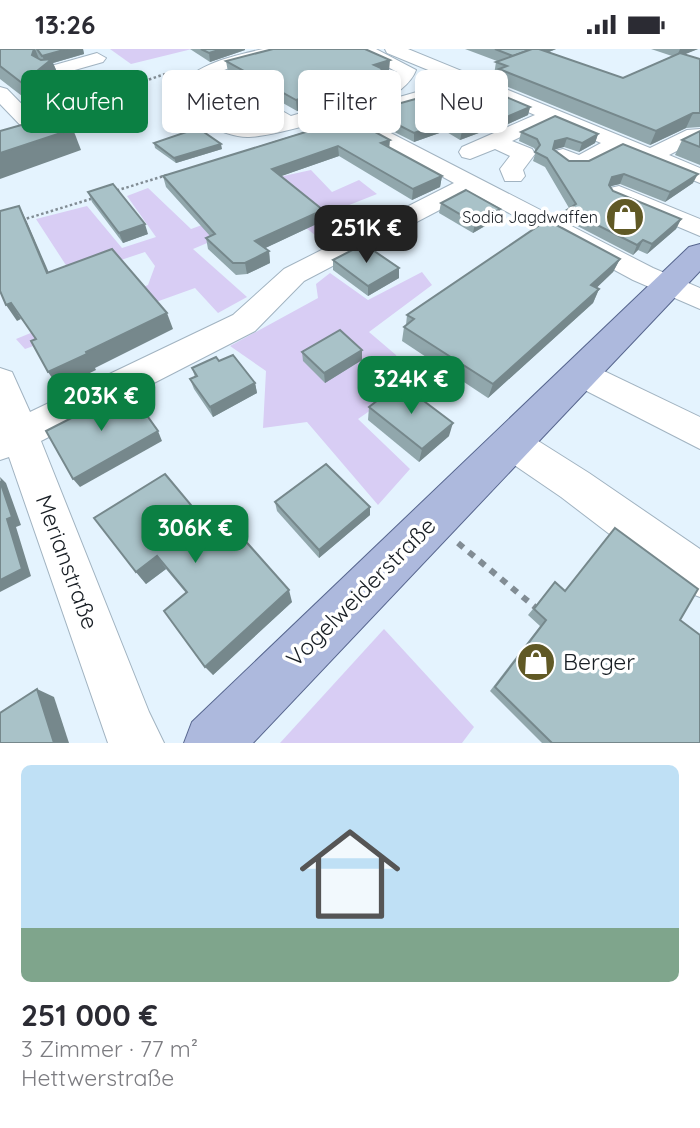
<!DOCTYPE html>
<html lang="de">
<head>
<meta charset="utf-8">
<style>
	:root { --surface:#fff; --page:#f7f7f7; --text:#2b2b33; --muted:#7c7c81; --line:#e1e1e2; --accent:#0b8043 }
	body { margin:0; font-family:Quicksand,sans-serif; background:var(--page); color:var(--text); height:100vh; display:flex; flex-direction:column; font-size:26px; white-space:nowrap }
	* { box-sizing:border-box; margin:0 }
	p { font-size:23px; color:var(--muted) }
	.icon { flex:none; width:38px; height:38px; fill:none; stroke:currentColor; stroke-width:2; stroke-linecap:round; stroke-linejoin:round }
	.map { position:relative; height:694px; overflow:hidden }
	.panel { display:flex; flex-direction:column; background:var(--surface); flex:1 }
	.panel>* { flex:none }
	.guide { position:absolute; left:21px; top:21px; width:658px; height:63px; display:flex; gap:14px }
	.price { position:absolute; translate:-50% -60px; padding:0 16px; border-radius:14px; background:var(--accent); color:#fff; font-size:23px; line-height:46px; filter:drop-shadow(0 2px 4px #0008) }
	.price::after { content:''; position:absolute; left:50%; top:42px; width:21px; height:16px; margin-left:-10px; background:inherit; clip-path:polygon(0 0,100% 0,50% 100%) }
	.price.on { background:#222; color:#fff }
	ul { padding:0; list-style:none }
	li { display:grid; align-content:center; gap:14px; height:371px; padding:0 21px }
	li+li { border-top:2px solid var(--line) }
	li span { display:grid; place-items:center; height:217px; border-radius:10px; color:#555 }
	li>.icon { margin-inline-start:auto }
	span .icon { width:126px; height:126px; fill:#fffc; stroke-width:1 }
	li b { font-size:30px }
	.chip { padding:0 24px; border-radius:10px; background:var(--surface); box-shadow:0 4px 10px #0003; font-size:24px; line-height:63px }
	.chip.on { background:var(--accent); color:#fff }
	.status { display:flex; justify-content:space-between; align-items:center; height:49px; padding:0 35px; background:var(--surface); direction:ltr }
	.status svg { height:19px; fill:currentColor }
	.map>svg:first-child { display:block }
</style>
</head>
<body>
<div class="status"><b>13:26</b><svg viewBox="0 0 49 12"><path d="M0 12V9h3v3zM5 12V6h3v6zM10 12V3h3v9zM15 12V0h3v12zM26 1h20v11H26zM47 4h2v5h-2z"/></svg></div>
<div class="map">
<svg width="700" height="694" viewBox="0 0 700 694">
	<rect width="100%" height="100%" fill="#e4f3fe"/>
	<g fill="#d8cdf4">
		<path d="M 110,0 L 192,0 L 131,15 Z"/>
		<path d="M 311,121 L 332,143 L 359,131 L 377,145 L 329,164 L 355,181 L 325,194 L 272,152 L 279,128 Z"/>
		<path d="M 148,139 L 191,180 L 238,163 L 245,178 L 193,200 L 247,248 L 218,264 L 195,239 L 25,300 L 16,290 L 148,236 L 155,217 L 145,203 L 73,227 L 36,170 L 87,157 L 122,199 L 156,188 L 127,147 Z"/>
		<path d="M 422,223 L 432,236 L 369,283 L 396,306 L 407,336 L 358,370 L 410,420 L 378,456 L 307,373 L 263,379 L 266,322 L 230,297 L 318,249 L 316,235 L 330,224 L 368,251 Z"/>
		<path d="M 384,580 L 474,678 L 462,694 L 280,694 Z"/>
	</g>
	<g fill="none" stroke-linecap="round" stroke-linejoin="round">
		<defs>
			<g id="minor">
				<path d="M 263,0 L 292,0 L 290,4 C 256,12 214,16 191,45 L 192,48 L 235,74 L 243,75 L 213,55 L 210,51 C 217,43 235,38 245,41 L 291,67 L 368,44 L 396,26 L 397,23 L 355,0 L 376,0 L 416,21 C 411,35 394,47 380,52 C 353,64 277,87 249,88 C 225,89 183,66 172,45 C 193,15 229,8 263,0 ZM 235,52 L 236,52 L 270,72 L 264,73 Z"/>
				<path d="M 385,0 L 408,0 L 650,99 L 687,81 L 700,80 L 700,90 L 669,106 L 700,119 L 700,134 L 619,101 C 598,113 571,134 552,107 L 555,102 L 563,100 L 579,106 L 601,94 L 552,73 L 512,92 L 532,100 L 535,105 L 523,121 L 525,127 L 521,132 L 505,132 L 500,120 L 510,107 L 495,100 L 470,110 L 462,108 L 459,103 L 462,98 L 535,66 L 472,39 L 382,65 L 368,65 L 365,61 L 368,57 L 455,32 L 387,4 Z"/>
				<path d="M 97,4 L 106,9 L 103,13 L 50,28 L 41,23 L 44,19 Z"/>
				<path d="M 0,38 L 7,40 L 47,81 L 51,85 L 47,89 L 0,104 L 0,90 L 26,82 L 0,55 Z"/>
				<path d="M 350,63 L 653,219 L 700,239 L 700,260 L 633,231 L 472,144 L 304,232 L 255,282 L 41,392 L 149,663 L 164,694 L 108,694 L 9,408 L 0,411 L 0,319 L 12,323 L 30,363 L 233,266 L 284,220 L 454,134 L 343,73 L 340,69 L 343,65 Z"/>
				<path d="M 619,137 L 700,170 L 700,187 L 610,149 L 607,144 L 610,139 Z"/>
				<path d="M 581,311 L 700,368 L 700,400 L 569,333 L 564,324 L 569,315 Z"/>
				<path d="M 511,378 L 524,383 L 589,424 L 700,500 L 700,548 L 684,542 L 561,448 L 498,405 L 492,394 L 498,383 Z"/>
			</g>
			<path id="major" d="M 700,195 L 700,222 L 253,694 L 184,694 L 192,673 L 689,198 Z"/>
		</defs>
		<use href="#minor" stroke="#a1b3c1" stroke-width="2"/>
		<use href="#major" stroke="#56658e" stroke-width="2"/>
		<g stroke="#818c94" stroke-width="2.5" stroke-dasharray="2.5 2.5" stroke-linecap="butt">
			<path d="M 130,37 L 171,23"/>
			<path d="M 112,143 L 167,126"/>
			<path d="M 22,171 L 94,149"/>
		</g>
		<path stroke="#818c94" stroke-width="6" stroke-dasharray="7 7" stroke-linecap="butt" d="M 458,494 L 535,558"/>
		<use href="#minor" fill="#fff" fill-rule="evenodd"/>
		<use href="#major" fill="#adb9dd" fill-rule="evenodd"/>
	</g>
	<g fill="#91a7ac">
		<path d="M 0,0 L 83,0 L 84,5 L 53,14 L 60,30 L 31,54 L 0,30 Z"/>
		<path d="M 190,0 L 245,0 L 245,1 L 210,13 Z"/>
		<path d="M 465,0 L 556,0 L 549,3 L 623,29 L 672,7 L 651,0 L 698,0 L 684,5 L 700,10 L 700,78 L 686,79 L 650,96 L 496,33 L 497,27 L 494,26 L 496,13 L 497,12 Z"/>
		<path d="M 226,12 L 389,22 L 383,24 L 382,32 L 367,42 L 297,62 L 228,23 Z"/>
		<path d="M 357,55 L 368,59 L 530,58 L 528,66 L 488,84 L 484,82 L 460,91 L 445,82 L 414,93 L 357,64 Z"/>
		<path d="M 319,65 L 342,65 L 389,99 L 442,127 L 440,138 L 412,151 L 339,107 L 281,127 L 323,161 L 323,172 L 265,199 L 269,202 L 270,214 L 247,225 L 236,226 L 208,200 L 206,189 L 210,187 L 166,138 L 163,127 L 323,77 L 320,75 Z"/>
		<path d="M 700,82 L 700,116 L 675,106 L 682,91 Z"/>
		<path d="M 521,83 L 598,85 L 595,94 L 579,103 L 564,98 L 554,100 L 569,112 L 693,134 L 665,153 L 620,135 L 609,137 L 613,142 L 681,170 L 676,180 L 647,205 L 638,201 L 633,206 L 564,170 L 567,161 L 569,159 L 545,118 L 533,112 L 536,102 L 534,99 L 519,92 Z"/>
		<path d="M 154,94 L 222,100 L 176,114 L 155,99 Z"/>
		<path d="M 88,143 L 148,185 L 123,194 L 92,153 Z"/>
		<path d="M 441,154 L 500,160 L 497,170 L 473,184 L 439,164 Z"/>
		<path d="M 620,210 L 613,223 L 596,239 L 599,240 L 593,254 L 488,349 L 402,292 L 404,278 L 406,276 L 407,266 Z"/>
		<path d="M 333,211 L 399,219 L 399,229 L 368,247 L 333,221 Z"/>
		<path d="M 302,303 L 362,311 L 325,334 L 303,312 Z"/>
		<path d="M 219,312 L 255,334 L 257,344 L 213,368 L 194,340 L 190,330 L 195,328 L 192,319 Z"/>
		<path d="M 369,358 L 449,387 L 419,413 L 368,371 Z"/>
		<path d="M 275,453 L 370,466 L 319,509 L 277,462 Z"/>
		<path d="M 615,479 L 680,571 L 700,694 L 542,694 L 490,642 L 540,577 L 528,566 L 555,533 L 565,542 Z"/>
		<path d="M 211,480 L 292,553 L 213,626 L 186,544 L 166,520 L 146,535 L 136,523 Z"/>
	</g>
	<g fill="#76888c">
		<path d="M 34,0 L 35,0 L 42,17 L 46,15 L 42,7 L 67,0 L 83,0 L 84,5 L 53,14 L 60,30 L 31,54 L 22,34 Z"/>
		<path d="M 222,0 L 245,0 L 245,1 L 210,13 L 209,4 Z"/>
		<path d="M 533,0 L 556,0 L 513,18 Z"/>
		<path d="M 680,0 L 698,0 L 676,9 Z"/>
		<path d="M 390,11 L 389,22 L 383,24 L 382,32 L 367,42 L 297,62 L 296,51 L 374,16 Z"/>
		<path d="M 530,58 L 528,66 L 488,84 L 490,75 Z"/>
		<path d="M 693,64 L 686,79 L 650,96 L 656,82 Z"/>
		<path d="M 446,73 L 445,82 L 414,93 L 414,84 Z"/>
		<path d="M 486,73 L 484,82 L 460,91 L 462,82 Z"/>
		<path d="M 73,80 L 81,101 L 0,130 L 0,104 Z"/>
		<path d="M 598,85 L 595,94 L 579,103 L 582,94 Z"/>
		<path d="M 567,89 L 564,98 L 553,101 L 555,92 Z"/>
		<path d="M 390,91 L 389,101 L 381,94 Z"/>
		<path d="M 221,95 L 222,100 L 176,114 L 174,109 Z"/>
		<path d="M 338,97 L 339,107 L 273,130 L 272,120 Z"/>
		<path d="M 624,125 L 620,135 L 608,138 L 612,128 Z"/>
		<path d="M 698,125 L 693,134 L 665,153 L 670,143 Z"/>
		<path d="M 442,127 L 440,138 L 412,151 L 413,140 Z"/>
		<path d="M 19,157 L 27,173 L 56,240 L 47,224 Z"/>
		<path d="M 500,160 L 497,170 L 473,184 L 475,174 Z"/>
		<path d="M 323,161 L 323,172 L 257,203 L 255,192 Z"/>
		<path d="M 681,170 L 676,180 L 647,205 L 652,195 Z"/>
		<path d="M 145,175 L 148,185 L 123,194 L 119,184 Z"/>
		<path d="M 643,191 L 638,201 L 633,206 L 637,196 Z"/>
		<path d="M 269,202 L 270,214 L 247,225 L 245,214 Z"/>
		<path d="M 620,210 L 613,223 L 585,250 L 591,236 Z"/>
		<path d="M 399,219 L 399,229 L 368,247 L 368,237 Z"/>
		<path d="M 599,240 L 593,254 L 488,349 L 493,335 Z"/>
		<path d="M 11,254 L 21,270 L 17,272 L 6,256 Z"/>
		<path d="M 167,264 L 173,280 L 95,319 L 96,321 L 59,339 L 48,323 L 86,303 Z"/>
		<path d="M 362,301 L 362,311 L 325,334 L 324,324 Z"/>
		<path d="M 255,334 L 257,344 L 213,368 L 210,358 Z"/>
		<path d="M 453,374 L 449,387 L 419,413 L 422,400 Z"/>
		<path d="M 158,382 L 162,392 L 80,438 L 73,430 Z"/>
		<path d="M 0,428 L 6,434 L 21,476 L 16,478 L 31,527 L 0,543 L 0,531 L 7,470 Z"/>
		<path d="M 370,458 L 370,466 L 319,509 L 319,501 Z"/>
		<path d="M 157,507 L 166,520 L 146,535 L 136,523 Z"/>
		<path d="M 289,541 L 292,553 L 213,626 L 205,618 Z"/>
		<path d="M 37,640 L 54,648 L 69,694 L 54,694 Z"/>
	</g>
	<g fill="#a9c2c8" stroke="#76888c" stroke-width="2">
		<path d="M 0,0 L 34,0 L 32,6 L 41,11 L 52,10 L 22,34 L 0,17 Z"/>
		<path d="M 37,0 L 67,0 L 42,7 Z"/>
		<path d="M 201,0 L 222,0 L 209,4 Z"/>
		<path d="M 273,0 L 365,0 L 390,11 L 374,16 L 383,20 L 367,30 L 296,51 L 226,12 Z"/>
		<path d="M 495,0 L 532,0 L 513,7 Z"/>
		<path d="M 532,0 L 539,0 L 623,29 L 680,4 L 700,10 L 700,64 L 693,64 L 656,82 L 499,20 L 507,17 L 496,13 Z"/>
		<path d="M 473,34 L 530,58 L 490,75 L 486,73 L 462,82 L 446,73 L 414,84 L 357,55 L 363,53 L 368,59 L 383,59 Z"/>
		<path d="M 338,60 L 342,65 L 390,91 L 381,94 L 442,127 L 413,140 L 338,97 L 272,120 L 323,161 L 255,192 L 269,202 L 245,214 L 233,214 L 206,189 L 215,185 L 163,127 L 335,74 L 319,65 Z"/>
		<path d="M 58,62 L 73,80 L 0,104 L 0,82 L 39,71 Z"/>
		<path d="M 555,67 L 598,85 L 582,94 L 567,89 L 555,92 L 553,100 L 569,112 L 589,112 L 623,95 L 698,125 L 670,143 L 624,125 L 612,128 L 609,136 L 613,142 L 681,170 L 652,195 L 643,191 L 637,196 L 567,161 L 576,155 L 547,109 L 535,103 L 540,96 L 537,90 L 521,83 Z"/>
		<path d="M 198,79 L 221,95 L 174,109 L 154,94 Z"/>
		<path d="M 700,82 L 700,98 L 682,91 Z"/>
		<path d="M 113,135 L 145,175 L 119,184 L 88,143 Z"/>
		<path d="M 466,141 L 500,160 L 475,174 L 441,154 Z"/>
		<path d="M 19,157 L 47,224 L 112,200 L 167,264 L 86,303 L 87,305 L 48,323 L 31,292 L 36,290 L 11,254 L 6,256 L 0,242 L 0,162 Z"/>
		<path d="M 547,171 L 620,210 L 591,236 L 599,240 L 493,335 L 404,278 L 414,270 L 407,266 Z"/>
		<path d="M 364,195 L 399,219 L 368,237 L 333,211 Z"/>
		<path d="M 340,281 L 362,301 L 324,324 L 302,303 Z"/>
		<path d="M 233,306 L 255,334 L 210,358 L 190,330 L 197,327 L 192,319 L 216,308 L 219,312 Z"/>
		<path d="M 400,334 L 453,374 L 422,400 L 369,358 Z"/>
		<path d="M 128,340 L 158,382 L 73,430 L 46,382 Z"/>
		<path d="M 326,415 L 370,458 L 319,501 L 275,453 Z"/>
		<path d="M 165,425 L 211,480 L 225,469 L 289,541 L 205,618 L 164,562 L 187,543 L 157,507 L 136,523 L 94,469 Z"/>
		<path d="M 0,432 L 12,468 L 7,470 L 22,520 L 0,531 Z"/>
		<path d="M 615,479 L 698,540 L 680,571 L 700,586 L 700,694 L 552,694 L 495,638 L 546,571 L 534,560 L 555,533 L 565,542 Z"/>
		<path d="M 37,640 L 54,694 L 0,694 L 0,664 Z"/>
	</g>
	<defs>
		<symbol id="shop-disc" viewBox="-11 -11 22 22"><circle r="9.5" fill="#605925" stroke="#fff"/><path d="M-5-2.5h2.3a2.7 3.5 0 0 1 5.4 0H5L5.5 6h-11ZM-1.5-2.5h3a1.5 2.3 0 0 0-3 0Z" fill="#fff"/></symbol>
	</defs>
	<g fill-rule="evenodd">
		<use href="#shop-disc" x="603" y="146" width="44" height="44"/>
		<use href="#shop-disc" x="514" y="591" width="44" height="44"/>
	</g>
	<g text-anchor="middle" stroke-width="7" stroke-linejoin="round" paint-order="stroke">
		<g font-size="16" fill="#181e24" stroke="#fff" text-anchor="end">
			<text x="598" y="174">Sodia Jagdwaffen</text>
		</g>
		<g font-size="23" fill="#181e24" stroke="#fff">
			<text transform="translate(67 513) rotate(70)" y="8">Merianstraße</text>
			<text transform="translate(361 543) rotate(-45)" y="8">Vogelweiderstraße</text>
		</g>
		<g font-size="23" fill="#181e24" stroke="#fff" text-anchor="start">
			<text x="563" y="621">Berger</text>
		</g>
	</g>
</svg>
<b class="price on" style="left:366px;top:216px">251K €</b>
<b class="price" style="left:411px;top:367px">324K €</b>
<b class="price" style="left:101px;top:384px">203K €</b>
<b class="price" style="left:195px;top:516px">306K €</b>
<div class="guide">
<a class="chip on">Kaufen</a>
<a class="chip">Mieten</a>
<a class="chip">Filter</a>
<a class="chip">Neu</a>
</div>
</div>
<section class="panel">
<ul>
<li><span style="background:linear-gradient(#bfe0f5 75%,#7fa58c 0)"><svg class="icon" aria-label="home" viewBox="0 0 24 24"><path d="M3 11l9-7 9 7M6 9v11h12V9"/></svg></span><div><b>251 000 €</b><p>3 Zimmer · 77 m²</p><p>Hettwerstraße</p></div></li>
</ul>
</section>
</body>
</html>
